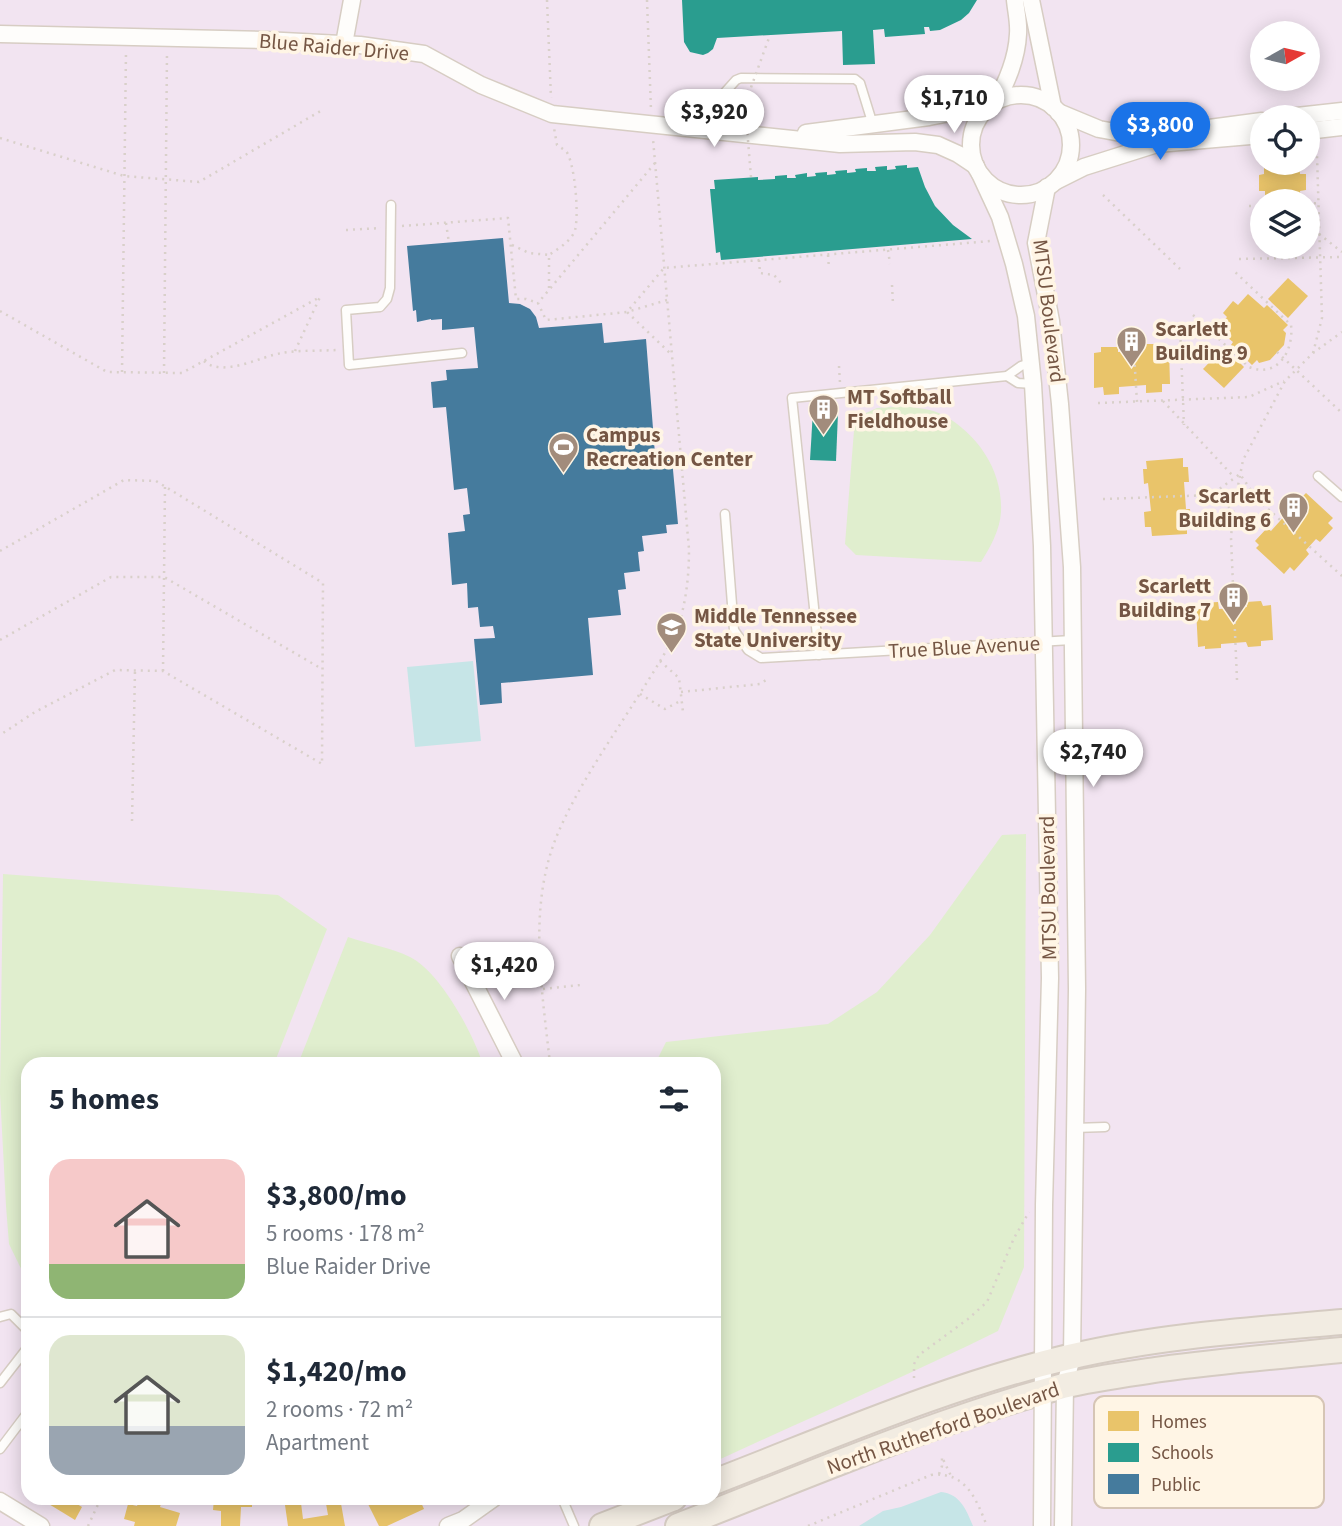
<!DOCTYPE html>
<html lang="en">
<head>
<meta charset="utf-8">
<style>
	:root { --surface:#fff; --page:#f2f2f3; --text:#1f2937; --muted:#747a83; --line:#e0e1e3; --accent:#1a73e8 }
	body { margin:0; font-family:"Source Sans 3",sans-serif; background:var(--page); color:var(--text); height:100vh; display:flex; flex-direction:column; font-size:26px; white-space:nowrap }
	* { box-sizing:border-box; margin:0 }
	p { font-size:23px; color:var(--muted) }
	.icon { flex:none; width:38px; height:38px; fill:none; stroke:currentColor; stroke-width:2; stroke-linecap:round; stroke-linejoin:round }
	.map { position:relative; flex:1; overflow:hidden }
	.drawer { position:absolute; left:21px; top:1057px; width:700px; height:448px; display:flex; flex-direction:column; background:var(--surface); border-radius:21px; box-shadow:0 4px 18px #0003 }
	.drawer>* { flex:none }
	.needle { width:46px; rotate:82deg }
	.fabs { position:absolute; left:1250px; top:21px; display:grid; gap:14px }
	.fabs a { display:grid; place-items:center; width:70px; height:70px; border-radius:50%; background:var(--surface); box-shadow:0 4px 18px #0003; font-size:35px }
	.price { position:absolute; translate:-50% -60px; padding:0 16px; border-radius:24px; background:#fff; color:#222; font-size:23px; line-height:46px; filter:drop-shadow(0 2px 4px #0008) }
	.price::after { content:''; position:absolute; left:50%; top:42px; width:21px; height:16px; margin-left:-10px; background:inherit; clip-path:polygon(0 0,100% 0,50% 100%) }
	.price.active { background:var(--accent); color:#fff }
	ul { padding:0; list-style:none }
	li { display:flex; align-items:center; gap:21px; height:175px; padding:0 28px }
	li+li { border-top:2px solid var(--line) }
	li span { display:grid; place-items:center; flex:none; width:196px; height:140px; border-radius:21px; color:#555 }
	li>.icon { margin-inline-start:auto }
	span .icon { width:84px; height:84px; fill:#fffc; stroke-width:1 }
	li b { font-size:30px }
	h2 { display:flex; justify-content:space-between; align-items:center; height:84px; padding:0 28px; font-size:30px }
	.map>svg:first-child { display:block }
</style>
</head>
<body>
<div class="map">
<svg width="1342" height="1526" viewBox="0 0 1342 1526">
	<rect width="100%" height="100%" fill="#f6f0e5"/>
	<path fill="#f2e4f1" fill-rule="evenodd" d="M 0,0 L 1342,0 L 1342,1526 L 0,1526 ZM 1262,33 L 1307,33 L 1307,79 L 1262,79 ZM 1262,117 L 1307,117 L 1307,163 L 1262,163 ZM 1262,201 L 1307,201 L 1307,247 L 1262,247 ZM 28,1064 L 714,1064 L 714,1498 L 28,1498 Z"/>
	<g fill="#e0eece">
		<path d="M 906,406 C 917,408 932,409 943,415 C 978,434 1003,471 1001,512 C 1000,530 990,548 981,562 L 856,555 L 845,544 L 855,418 L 877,408 Z"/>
		<path d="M 1026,834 L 1024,1267 L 998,1331 C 905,1377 809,1418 714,1462 L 714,1064 L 655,1064 L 666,1042 L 828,1024 L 877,992 L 930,935 L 1002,835 Z"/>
		<path d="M 3,874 L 278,895 L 327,929 L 274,1064 L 28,1064 L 28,1283 L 9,1244 L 6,1206 L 0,1093 Z"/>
		<path d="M 348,937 C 368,944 392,948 410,957 C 441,973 472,1032 483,1064 L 298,1064 Z"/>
	</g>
	<g fill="#c6e5e7">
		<path d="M 473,661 L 481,741 L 415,747 L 407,667 Z"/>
		<path d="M 941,1492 C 960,1494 966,1509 973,1526 L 859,1526 L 883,1511 L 901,1507 Z"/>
	</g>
	<g fill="#e9c46a">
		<path d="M 1299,165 L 1300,174 L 1306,174 L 1306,190 L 1300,191 L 1301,201 L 1265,201 L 1265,191 L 1259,191 L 1259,175 L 1264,174 L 1264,167 Z"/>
		<path d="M 1288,278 L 1308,296 L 1288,318 L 1268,299 Z"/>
		<path d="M 1248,294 L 1264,308 L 1267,305 L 1288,325 L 1283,330 L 1286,333 L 1284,345 L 1270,360 L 1259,363 L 1257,360 L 1252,365 L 1231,345 L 1233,342 L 1217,329 L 1227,317 L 1223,313 L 1233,301 L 1238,305 Z"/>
		<path d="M 1144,344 L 1160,344 L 1161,348 L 1169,348 L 1170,384 L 1162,384 L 1162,392 L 1146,393 L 1146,385 L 1119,387 L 1119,394 L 1104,395 L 1103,387 L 1094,388 L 1094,353 L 1101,352 L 1101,347 L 1118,347 L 1118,352 L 1144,350 Z"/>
		<path d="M 1224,347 L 1244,367 L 1224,388 L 1203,369 Z"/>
		<path d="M 1183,458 L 1183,467 L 1188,467 L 1189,482 L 1184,482 L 1186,509 L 1190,509 L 1191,524 L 1187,524 L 1187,534 L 1152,536 L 1151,527 L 1145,527 L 1144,512 L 1151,511 L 1148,483 L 1144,484 L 1143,469 L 1147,469 L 1146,461 Z"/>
		<path d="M 1306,493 L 1333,518 L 1328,523 L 1333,528 L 1320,542 L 1316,539 L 1306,550 L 1309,554 L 1294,571 L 1290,567 L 1284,574 L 1256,548 L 1259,545 L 1255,541 L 1267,528 L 1271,531 L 1288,512 L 1284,509 L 1296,495 L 1300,499 Z"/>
		<path d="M 1261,601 L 1263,606 L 1271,605 L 1273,640 L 1261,641 L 1261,646 L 1248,647 L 1246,642 L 1221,644 L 1221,648 L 1205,649 L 1205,646 L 1198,647 L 1196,609 L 1202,608 L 1202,603 L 1218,602 L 1219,609 L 1247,607 L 1246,602 Z"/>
		<path d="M 39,1498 L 67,1498 L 82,1507 L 75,1520 Z"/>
		<path d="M 140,1498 L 163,1498 L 160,1507 L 180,1513 L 176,1526 L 134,1526 L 135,1522 L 124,1519 L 128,1504 L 137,1506 Z"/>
		<path d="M 214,1498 L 252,1498 L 252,1507 L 241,1507 L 240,1526 L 221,1526 L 221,1511 L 213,1510 Z"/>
		<path d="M 325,1498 L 340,1498 L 345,1526 L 288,1526 L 285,1505 L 301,1503 L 303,1519 L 328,1515 Z"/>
		<path d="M 381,1498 L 419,1498 L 424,1509 L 387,1526 L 379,1526 L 368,1504 Z"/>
	</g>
	<g fill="#2a9d8f">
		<path d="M 682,0 L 977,0 L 969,13 L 961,20 L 940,30 L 930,31 L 929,27 L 924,27 L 925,34 L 885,37 L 884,29 L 873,30 L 875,64 L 843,65 L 842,31 L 717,38 L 713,49 L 708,53 L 703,55 L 690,52 L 684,42 Z"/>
		<path d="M 907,165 L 907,168 L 918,167 L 925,187 L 935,206 L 953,225 L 972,239 L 721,260 L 720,252 L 716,253 L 710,189 L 715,189 L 714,180 L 758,177 L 758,180 L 775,179 L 775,176 L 787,175 L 787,178 L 796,178 L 795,175 L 807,173 L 807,177 L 816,176 L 815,173 L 827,172 L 827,175 L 836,174 L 835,171 L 847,170 L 847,173 L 856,172 L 855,169 L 867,168 L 867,171 L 876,171 L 875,167 L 887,166 L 887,170 L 896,169 L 895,166 Z"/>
		<path d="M 813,411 L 838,413 L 836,461 L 810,460 Z"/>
	</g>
	<path fill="#457b9d" d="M 503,238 L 509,303 L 520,304 L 530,309 L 536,317 L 539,328 L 602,323 L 604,343 L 646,339 L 655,454 L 662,453 L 663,460 L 672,459 L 678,524 L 666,525 L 667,533 L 642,536 L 644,551 L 638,552 L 640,571 L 624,573 L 626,589 L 618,590 L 621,615 L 588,618 L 593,675 L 501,683 L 502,703 L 480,705 L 474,639 L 495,638 L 493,626 L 480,627 L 478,607 L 468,608 L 467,583 L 452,585 L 448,533 L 465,531 L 463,515 L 470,514 L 467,488 L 454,490 L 446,407 L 433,408 L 431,382 L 447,380 L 446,370 L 478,368 L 474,327 L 442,330 L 442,319 L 431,320 L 431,319 L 417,322 L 416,310 L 413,311 L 407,246 Z"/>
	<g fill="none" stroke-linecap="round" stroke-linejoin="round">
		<defs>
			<g id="lane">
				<path d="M 707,130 L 710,109 L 736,80 L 741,78 L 855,79 L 860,83 L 873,125"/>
				<path d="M 391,205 L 390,288 L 387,299 L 380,307 L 346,310 L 349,365 L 462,353"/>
				<path d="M 1030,363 L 1021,366 L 1007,376 L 1018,383 L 1033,384"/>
				<path d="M 1318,476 L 1342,497"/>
				<path d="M 725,514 L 734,630 L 748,650 L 761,658 L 1072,640"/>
				<path d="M 819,655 L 792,398 L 1007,376"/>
				<path d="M 1074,1128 L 1105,1127"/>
				<path d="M 0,1317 L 11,1314 L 28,1331"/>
				<path d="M 0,1383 L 28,1347"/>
				<path d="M 0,1449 L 28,1412"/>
				<path d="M 562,1498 L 574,1526"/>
			</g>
			<g id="street">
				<path d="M 1031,0 L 1053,107"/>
				<path d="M 0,34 L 264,40 L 360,45 L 424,54 L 481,85 L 552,114 L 840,144 L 915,142 L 938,145 L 958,154 L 976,166"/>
				<path d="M 344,44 L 352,0"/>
				<circle cx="1021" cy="145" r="50"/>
				<path d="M 995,102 C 1007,83 1017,57 1018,34 C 1019,23 1016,11 1015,0"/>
				<path d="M 1058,112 L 1099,129 L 1126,134 L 1149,136 L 1262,121"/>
				<path d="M 1288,117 L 1342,111"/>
				<path d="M 1307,131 L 1342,127"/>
				<path d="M 806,133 L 929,117 L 991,105"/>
				<path d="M 980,174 L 1000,217 L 1014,264 L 1026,316 L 1033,384 L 1042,546 L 1050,978 L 1044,1205 L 1042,1526"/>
				<path d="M 1056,181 L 1084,167 L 1157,144 L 1262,135"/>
				<path d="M 1047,187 L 1036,243 L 1051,321 L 1060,404 L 1072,567 L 1077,989 L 1072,1356 L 1065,1386 L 1063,1526"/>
				<path d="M 460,956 L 515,1064"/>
				<path d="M 0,1501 L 41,1526"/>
				<path d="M 448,1526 L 463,1520 L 494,1498"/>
			</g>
			<g id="primary">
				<path d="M 714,1482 C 831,1437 946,1386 1069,1357 C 1158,1336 1251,1330 1342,1322"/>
				<path d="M 602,1526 L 674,1498"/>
				<path d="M 678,1526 C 805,1477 931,1422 1063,1386 C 1095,1378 1129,1374 1162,1369 C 1222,1361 1282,1356 1342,1350"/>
			</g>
		</defs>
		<use href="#lane" stroke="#d7cdc3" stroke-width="11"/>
		<use href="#street" stroke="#d7cdc3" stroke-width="19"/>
		<use href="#primary" stroke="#d5cbc2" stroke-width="28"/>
		<g stroke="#d9d0ca" stroke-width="2.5" stroke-dasharray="2 5" stroke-linecap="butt">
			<path d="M 547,0 L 551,98"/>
			<path d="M 647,0 L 651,110"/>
			<path d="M 0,138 L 124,176 L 199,182 L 324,109"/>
			<path d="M 655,163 L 538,303 L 546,320 L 627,312 L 664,268 L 991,241"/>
			<path d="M 1103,195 L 1180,269"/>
			<path d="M 1307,204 L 1318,203"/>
			<path d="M 1249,206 L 1262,206"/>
			<path d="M 446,223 L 449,243"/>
			<path d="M 402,226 L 508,218 L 516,299 L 526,299 L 538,303"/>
			<path d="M 346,230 L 381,228"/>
			<path d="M 1319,234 L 1342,252"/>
			<path d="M 512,245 L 529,253 L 549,255"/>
			<path d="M 888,250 L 890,264"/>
			<path d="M 828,255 L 829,269"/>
			<path d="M 1239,259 L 1342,257"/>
			<path d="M 759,260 L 760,273 L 774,275 L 783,285"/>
			<path d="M 892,285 L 893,304"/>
			<path d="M 549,288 L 549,255 C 558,249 568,243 574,233 C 580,221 575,162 566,151 C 563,149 560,147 557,145 L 554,128"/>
			<path d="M 667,300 L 627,312 L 672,355"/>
			<path d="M 0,311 L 107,372 L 182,373 L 320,297"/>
			<path d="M 1193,315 L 1249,367 C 1278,379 1294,350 1291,325 L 1234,271"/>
			<path d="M 1180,326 L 1184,425"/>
			<path d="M 1133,337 L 1137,402"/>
			<path d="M 295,351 L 320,297"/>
			<path d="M 1277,352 L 1342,413"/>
			<path d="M 1313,353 L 1322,318 L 1317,155"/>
			<path d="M 204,361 C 223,378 261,356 282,353 C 300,350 319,351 337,350"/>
			<path d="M 839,366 L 840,383"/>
			<path d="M 122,372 L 126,51"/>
			<path d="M 164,373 L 167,52"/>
			<path d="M 1163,401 L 1234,477"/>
			<path d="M 1098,403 L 1249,397 L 1284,381"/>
			<path d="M 1211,495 L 1224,501 L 1233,512"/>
			<path d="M 1103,499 L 1211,495 L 1240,474 L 1257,499 L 1342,576"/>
			<path d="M 1235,503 L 1245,498 L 1257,499"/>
			<path d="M 0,551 L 124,480 L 156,481 L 323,583 L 322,764 L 163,671 L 115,670 L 35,712 L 0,735"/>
			<path d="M 0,640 L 111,577 L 164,577 L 322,669"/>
			<path d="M 660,661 L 679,678 L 683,712"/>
			<path d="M 163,671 L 165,486"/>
			<path d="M 1237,680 L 1231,538 L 1233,512 L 1243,460 L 1285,381 L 1313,353 L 1342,332"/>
			<path d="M 681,692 L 760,684 L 766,680"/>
			<path d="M 640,694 L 665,709 L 682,700"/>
			<path d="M 132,821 L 135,670"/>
			<path d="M 543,989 L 581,985"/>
			<path d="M 550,1064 C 542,988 527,906 558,833 C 580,782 614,735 644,687 C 658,665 673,642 681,617 C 687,594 689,572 689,549 L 653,139"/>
			<path d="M 914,1378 L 914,1364 L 919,1355 L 968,1319 L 987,1302 L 1014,1238 L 1029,1212"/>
			<path d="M 939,1474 L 942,1466 L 942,1457 L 951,1476"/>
			<path d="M 88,1526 L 101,1498"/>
			<path d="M 808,1526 L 931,1475 C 966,1471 976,1499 987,1526"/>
		</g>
		<use href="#lane" stroke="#fefdfb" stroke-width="8"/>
		<use href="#street" stroke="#fefdfb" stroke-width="16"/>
		<use href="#primary" stroke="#f2ece2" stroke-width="24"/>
		<path stroke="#d9d0ca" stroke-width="2.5" stroke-dasharray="2 5" stroke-linecap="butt" d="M 751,177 L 745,104 L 770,35"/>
	</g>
	<defs>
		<symbol id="building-pin" viewBox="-11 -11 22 30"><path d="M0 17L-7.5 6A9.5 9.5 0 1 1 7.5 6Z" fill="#a28c7c" stroke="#fff5e5"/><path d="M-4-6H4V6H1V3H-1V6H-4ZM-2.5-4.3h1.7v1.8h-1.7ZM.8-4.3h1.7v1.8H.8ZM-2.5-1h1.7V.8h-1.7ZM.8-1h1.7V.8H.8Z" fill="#fff"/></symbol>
		<symbol id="stadium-pin" viewBox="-11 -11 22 30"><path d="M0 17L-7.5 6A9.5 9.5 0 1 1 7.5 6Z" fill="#a28c7c" stroke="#fff5e5"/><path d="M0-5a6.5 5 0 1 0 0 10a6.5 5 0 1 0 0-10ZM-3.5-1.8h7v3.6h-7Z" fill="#fff"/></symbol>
		<symbol id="university-pin" viewBox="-11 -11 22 30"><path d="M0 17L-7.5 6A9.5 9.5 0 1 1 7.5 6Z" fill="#a28c7c" stroke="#fff5e5"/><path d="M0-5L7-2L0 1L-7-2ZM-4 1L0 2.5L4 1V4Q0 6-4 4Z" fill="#fff"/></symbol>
	</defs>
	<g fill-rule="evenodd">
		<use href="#building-pin" x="1114" y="324" width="35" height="47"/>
		<use href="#building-pin" x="806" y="392" width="35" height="47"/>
		<use href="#stadium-pin" x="546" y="430" width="35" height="47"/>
		<use href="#building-pin" x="1276" y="490" width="35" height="47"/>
		<use href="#building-pin" x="1216" y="580" width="35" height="47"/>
		<use href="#university-pin" x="654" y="610" width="35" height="47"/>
	</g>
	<g text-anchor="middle" stroke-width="7" stroke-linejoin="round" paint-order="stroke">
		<g font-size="21" fill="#755644" stroke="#fff5e5">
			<text transform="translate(334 47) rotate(5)" y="7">Blue Raider Drive</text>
			<text transform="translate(1049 311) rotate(83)" y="7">MTSU Boulevard</text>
			<text transform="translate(964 647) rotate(-3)" y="7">True Blue Avenue</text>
			<text transform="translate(1048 888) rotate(-91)" y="7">MTSU Boulevard</text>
			<text transform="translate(943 1428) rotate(-19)" y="7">North Rutherford Boulevard</text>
		</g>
		<g font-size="21" font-weight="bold" fill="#755644" stroke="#fff5e5" text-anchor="start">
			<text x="1155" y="336">Scarlett<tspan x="1155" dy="24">Building 9</tspan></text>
			<text x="847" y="404">MT Softball<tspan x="847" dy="24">Fieldhouse</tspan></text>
			<text x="586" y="442">Campus<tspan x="586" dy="24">Recreation Center</tspan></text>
			<text x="1271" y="503" text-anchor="end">Scarlett<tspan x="1271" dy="24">Building 6</tspan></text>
			<text x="1211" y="593" text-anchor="end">Scarlett<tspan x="1211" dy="24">Building 7</tspan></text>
			<text x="694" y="623">Middle Tennessee<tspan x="694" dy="24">State University</tspan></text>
		</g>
	</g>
	<rect x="1094" y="1396" width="230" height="112" rx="10" fill="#fff5e5" stroke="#d6c5b5" stroke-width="2"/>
	<rect x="1108" y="1411" width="31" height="20" fill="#e9c46a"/>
	<rect x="1108" y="1443" width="31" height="19" fill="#2a9d8f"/>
	<rect x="1108" y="1474" width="31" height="20" fill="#457b9d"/>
	<g font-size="19" fill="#755644">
		<text x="1151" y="1428">Homes</text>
		<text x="1151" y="1459">Schools</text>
		<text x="1151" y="1491">Public</text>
	</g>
</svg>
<div class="fabs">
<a><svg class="needle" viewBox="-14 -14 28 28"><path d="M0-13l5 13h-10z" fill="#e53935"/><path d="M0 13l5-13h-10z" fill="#747a83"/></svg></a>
<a><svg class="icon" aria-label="locate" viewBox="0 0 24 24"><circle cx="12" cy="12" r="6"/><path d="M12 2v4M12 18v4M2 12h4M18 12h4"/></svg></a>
<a><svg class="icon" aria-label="layers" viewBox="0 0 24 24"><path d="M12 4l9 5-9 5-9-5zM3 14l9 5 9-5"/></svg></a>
</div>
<b class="price" style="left:954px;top:135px">$1,710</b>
<b class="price" style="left:714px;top:149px">$3,920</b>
<b class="price active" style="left:1160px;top:162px">$3,800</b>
<b class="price" style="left:1093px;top:789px">$2,740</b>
<b class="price" style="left:504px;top:1002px">$1,420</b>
<section class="drawer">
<h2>5 homes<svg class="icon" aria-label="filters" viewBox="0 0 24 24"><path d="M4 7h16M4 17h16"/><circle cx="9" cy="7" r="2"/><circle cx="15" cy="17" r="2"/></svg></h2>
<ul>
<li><span style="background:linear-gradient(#f6c9c9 75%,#8fb573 0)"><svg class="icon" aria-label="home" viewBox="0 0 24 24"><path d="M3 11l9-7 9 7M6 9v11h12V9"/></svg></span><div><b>$3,800/mo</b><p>5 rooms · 178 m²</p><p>Blue Raider Drive</p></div></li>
<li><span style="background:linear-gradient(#dfe7d0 65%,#9aa5b1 0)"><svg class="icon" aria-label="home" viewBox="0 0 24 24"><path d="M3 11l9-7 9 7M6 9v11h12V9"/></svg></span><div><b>$1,420/mo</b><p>2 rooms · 72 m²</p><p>Apartment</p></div></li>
</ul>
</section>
</div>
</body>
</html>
